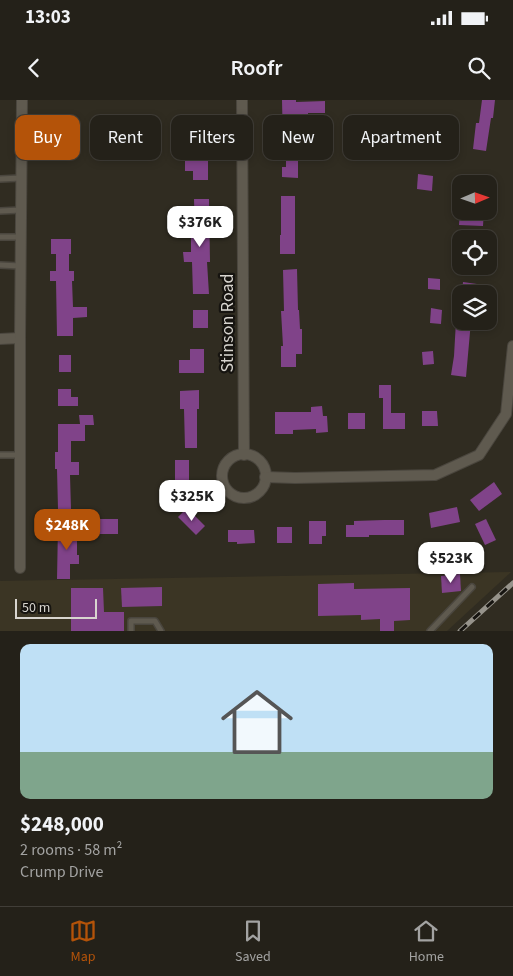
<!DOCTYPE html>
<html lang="en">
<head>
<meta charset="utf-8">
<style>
	:root { --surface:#242119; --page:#302e26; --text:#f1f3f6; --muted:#a3a3a2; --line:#413e38; --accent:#b45309 }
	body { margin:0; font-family:"Source Sans 3",sans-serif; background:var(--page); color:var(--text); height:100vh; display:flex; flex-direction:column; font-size:19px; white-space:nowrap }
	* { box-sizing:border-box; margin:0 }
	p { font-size:16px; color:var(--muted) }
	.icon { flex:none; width:28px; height:28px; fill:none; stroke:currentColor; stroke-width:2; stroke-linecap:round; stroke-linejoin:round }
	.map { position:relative; height:531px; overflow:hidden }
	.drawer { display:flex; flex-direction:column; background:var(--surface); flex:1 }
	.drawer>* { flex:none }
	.banner { position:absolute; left:15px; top:15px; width:484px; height:45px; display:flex; gap:10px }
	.needle { width:32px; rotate:88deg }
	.buttons { position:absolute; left:452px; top:75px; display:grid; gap:10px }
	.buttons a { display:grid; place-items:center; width:45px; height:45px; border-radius:10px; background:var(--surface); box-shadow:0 2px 8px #0003,0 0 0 1px var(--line); font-size:25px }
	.scale { position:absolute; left:15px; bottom:12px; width:82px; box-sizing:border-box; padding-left:5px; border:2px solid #d8d5cf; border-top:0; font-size:14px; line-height:18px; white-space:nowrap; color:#d8d5cf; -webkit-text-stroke:4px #161410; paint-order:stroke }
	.price { position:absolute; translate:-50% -42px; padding:0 11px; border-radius:10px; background:#fff; color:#222; font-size:16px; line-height:32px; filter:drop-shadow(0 1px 2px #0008) }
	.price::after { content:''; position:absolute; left:50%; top:30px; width:15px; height:11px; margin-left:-8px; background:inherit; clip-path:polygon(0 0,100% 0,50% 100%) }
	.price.active { background:var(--accent); color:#fff }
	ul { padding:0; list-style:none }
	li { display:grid; align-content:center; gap:10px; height:265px; padding:0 20px }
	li+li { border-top:1px solid var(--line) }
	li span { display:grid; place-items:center; height:155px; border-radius:10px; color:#555 }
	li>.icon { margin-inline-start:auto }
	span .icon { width:90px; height:90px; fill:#fffc; stroke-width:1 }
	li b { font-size:21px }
	.pill { padding:0 18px; border-radius:10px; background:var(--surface); box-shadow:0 2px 8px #0003,0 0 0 1px var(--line); font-size:18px; line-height:45px }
	.pill.active { background:var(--accent); color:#fff }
	.status { display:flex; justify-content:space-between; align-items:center; height:35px; padding:0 25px; background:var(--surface); direction:ltr }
	.status svg { height:14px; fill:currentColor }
	header { display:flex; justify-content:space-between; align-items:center; height:65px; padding:0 20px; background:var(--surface); font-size:22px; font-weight:600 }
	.dock { display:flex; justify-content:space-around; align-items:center; height:70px; border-top:1px solid var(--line); background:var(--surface); font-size:14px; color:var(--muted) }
	.dock a { display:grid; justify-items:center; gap:2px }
	.dock .active { color:var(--accent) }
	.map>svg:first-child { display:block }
</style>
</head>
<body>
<div class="status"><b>13:03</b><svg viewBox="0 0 49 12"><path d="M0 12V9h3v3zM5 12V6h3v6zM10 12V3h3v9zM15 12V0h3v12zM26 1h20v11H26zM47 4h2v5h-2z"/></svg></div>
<header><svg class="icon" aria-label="back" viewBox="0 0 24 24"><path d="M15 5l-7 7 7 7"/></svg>Roofr<svg class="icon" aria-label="search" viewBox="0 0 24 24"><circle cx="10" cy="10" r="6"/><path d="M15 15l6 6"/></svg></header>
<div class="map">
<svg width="513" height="531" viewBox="0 0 513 531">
	<rect width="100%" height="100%" fill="#302c21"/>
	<path fill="#3b3524" d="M 511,472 L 447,531 L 0,531 L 0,481 Z"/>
	<g fill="#804389">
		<path d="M 282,0 L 296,0 L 296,2 L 325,1 L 325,13 L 308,13 L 308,35 L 294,35 L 295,59 L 298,59 L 298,78 L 282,77 L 282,67 L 286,67 L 286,46 L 283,46 Z"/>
		<path d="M 482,0 L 495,0 L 493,18 L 491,18 L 486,51 L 473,49 L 476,23 L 479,23 Z"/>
		<path d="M 46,22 L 61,22 L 61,28 L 64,28 L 64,40 L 46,40 Z"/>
		<path d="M 194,23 L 209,23 L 210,41 L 194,42 Z"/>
		<path d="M 185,61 L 208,61 L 208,80 L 193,80 L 193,71 L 185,71 Z"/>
		<path d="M 418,74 L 433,76 L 432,91 L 417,89 Z"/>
		<path d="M 281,96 L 295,96 L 295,154 L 280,154 L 280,135 L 281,135 Z"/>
		<path d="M 194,99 L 209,99 L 210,162 L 207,162 L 209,194 L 193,194 L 192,162 L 184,162 L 183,152 L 191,152 L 191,135 L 195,135 Z"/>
		<path d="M 460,111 L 484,111 L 483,126 L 459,125 Z"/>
		<path d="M 51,139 L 71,139 L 71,154 L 69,154 L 69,171 L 74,171 L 74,181 L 72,181 L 73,207 L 87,207 L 87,217 L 73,218 L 73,236 L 57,236 L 56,181 L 50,181 L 50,171 L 56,171 L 56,154 L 51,154 Z"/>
		<path d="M 297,169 L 298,210 L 299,210 L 300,229 L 302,229 L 302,254 L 296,254 L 296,267 L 281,267 L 281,246 L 283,246 L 281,211 L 284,211 L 283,170 Z"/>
		<path d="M 428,178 L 440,179 L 440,190 L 428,189 Z"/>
		<path d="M 463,182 L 477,184 L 475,194 L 462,194 Z"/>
		<path d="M 431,208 L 442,210 L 441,224 L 430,223 Z"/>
		<rect x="193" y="210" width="15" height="18"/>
		<path d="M 456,221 L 471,221 L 466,277 L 451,275 L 454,256 Z"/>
		<path d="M 190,249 L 204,249 L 204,273 L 179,273 L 179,260 L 190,260 Z"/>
		<path d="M 433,251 L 434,264 L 423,265 L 422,252 Z"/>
		<rect x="59" y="255" width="12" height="17"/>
		<path d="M 379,285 L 391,285 L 391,313 L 405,313 L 405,329 L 383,329 L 383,298 L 379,298 Z"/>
		<path d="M 58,289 L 71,289 L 71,297 L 78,297 L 78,306 L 58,306 Z"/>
		<path d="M 199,290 L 199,309 L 197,309 L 197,348 L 185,348 L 184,309 L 180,309 L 180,291 Z"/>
		<path d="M 322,306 L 323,316 L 327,316 L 328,332 L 316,333 L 316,329 L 293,330 L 293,334 L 275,334 L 275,312 L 311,312 L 311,307 Z"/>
		<path d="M 422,311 L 437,311 L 438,326 L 422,326 Z"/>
		<rect x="348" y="313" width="17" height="16"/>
		<path d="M 79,315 L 93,315 L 94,325 L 85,325 L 85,341 L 71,341 L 71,362 L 79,362 L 79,375 L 70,375 L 71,409 L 58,409 L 57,369 L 55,369 L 55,352 L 58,352 L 58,324 L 80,324 Z"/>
		<rect x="175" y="360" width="14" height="26"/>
		<path d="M 494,382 L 502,394 L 479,411 L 470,400 Z"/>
		<path d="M 457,407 L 460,422 L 431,428 L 429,413 Z"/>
		<path d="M 187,408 L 205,426 L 196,435 L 178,417 Z"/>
		<path d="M 97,419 L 118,419 L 118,434 L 98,434 Z"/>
		<path d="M 486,419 L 496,440 L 485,445 L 475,424 Z"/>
		<path d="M 384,420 L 404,420 L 404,435 L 369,435 L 369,437 L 346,437 L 346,425 L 354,425 L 354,421 Z"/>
		<path d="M 309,421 L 326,421 L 326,436 L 322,436 L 322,444 L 309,444 Z"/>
		<path d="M 58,426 L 77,427 L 77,455 L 79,455 L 79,464 L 70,464 L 70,479 L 57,479 Z"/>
		<rect x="277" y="427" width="15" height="16"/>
		<path d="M 228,430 L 254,430 L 255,443 L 237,444 L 237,442 L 228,442 Z"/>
		<path d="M 442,448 L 443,464 L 424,466 L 423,450 Z"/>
		<path d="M 460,474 L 461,491 L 442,493 L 441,476 Z"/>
		<path d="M 354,483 L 354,489 L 410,488 L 410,520 L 394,521 L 394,531 L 380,531 L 380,519 L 361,520 L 361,515 L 318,516 L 318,484 Z"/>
		<path d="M 162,487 L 162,506 L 122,507 L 121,488 Z"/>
		<path d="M 71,488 L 103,488 L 104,512 L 124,512 L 124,531 L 71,531 Z"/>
	</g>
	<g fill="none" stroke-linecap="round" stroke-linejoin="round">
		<defs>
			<g id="service">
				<path d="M 0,79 L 21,78"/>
				<path d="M 0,111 L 21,110"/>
				<path d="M 0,137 L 21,137"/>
				<path d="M 0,165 L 20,166"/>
				<path d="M 0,355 L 20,355"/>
				<path d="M 131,531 L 131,521 L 155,521 L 161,531"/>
				<path d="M 430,531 L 472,487"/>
			</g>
			<g id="minor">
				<path d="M 242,0 L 244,355"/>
				<path d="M 0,239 L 20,238"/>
				<circle cx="244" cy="376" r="22"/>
				<path d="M 265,377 L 295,378 L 435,375 L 479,355 L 506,314 L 513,246"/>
				<path d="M 20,468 L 20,238 L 22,0"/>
			</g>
		</defs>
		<use href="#service" stroke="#4a463e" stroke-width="8"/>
		<use href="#minor" stroke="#4a463e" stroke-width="12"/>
		<use href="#service" stroke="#5f5a4f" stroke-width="5"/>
		<use href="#minor" stroke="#5f5a4f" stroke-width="10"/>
		<defs>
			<path id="rail" d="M 460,531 L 513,483"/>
		</defs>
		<use href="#rail" stroke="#96938b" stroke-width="5"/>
		<use href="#rail" stroke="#161410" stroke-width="3" stroke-dasharray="9" stroke-linecap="butt"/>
	</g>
	<g text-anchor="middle" stroke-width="4.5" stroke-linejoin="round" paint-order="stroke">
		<g font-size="18" fill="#d8d5cf" stroke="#161410">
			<text transform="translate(227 223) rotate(-90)" y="6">Stinson Road</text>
		</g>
	</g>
</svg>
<div class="buttons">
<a><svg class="needle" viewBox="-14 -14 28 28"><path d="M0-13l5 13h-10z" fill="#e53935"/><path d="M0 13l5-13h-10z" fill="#a3a3a2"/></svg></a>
<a><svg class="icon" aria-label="locate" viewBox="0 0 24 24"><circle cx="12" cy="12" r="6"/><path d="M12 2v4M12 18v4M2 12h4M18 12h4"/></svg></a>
<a><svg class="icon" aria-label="layers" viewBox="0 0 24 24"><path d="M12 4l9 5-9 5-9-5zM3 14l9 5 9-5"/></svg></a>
</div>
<div class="scale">50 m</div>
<b class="price" style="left:200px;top:148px">$376K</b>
<b class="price" style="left:192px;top:422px">$325K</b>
<b class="price active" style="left:67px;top:451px">$248K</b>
<b class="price" style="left:451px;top:484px">$523K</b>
<div class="banner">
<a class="pill active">Buy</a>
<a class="pill">Rent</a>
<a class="pill">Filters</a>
<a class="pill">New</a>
<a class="pill">Apartment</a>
</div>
</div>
<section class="drawer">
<ul>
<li><span style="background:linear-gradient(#bfe0f5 70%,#7fa58c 0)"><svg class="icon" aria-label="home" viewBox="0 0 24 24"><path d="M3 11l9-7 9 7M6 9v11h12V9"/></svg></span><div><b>$248,000</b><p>2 rooms · 58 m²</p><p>Crump Drive</p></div></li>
</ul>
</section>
<nav class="dock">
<a class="active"><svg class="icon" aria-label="map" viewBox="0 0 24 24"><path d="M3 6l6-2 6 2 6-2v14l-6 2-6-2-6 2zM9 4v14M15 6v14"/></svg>Map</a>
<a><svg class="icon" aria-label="saved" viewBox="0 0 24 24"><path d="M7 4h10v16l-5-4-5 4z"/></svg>Saved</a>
<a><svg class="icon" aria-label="home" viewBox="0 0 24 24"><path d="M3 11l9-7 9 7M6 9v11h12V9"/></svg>Home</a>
</nav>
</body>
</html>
